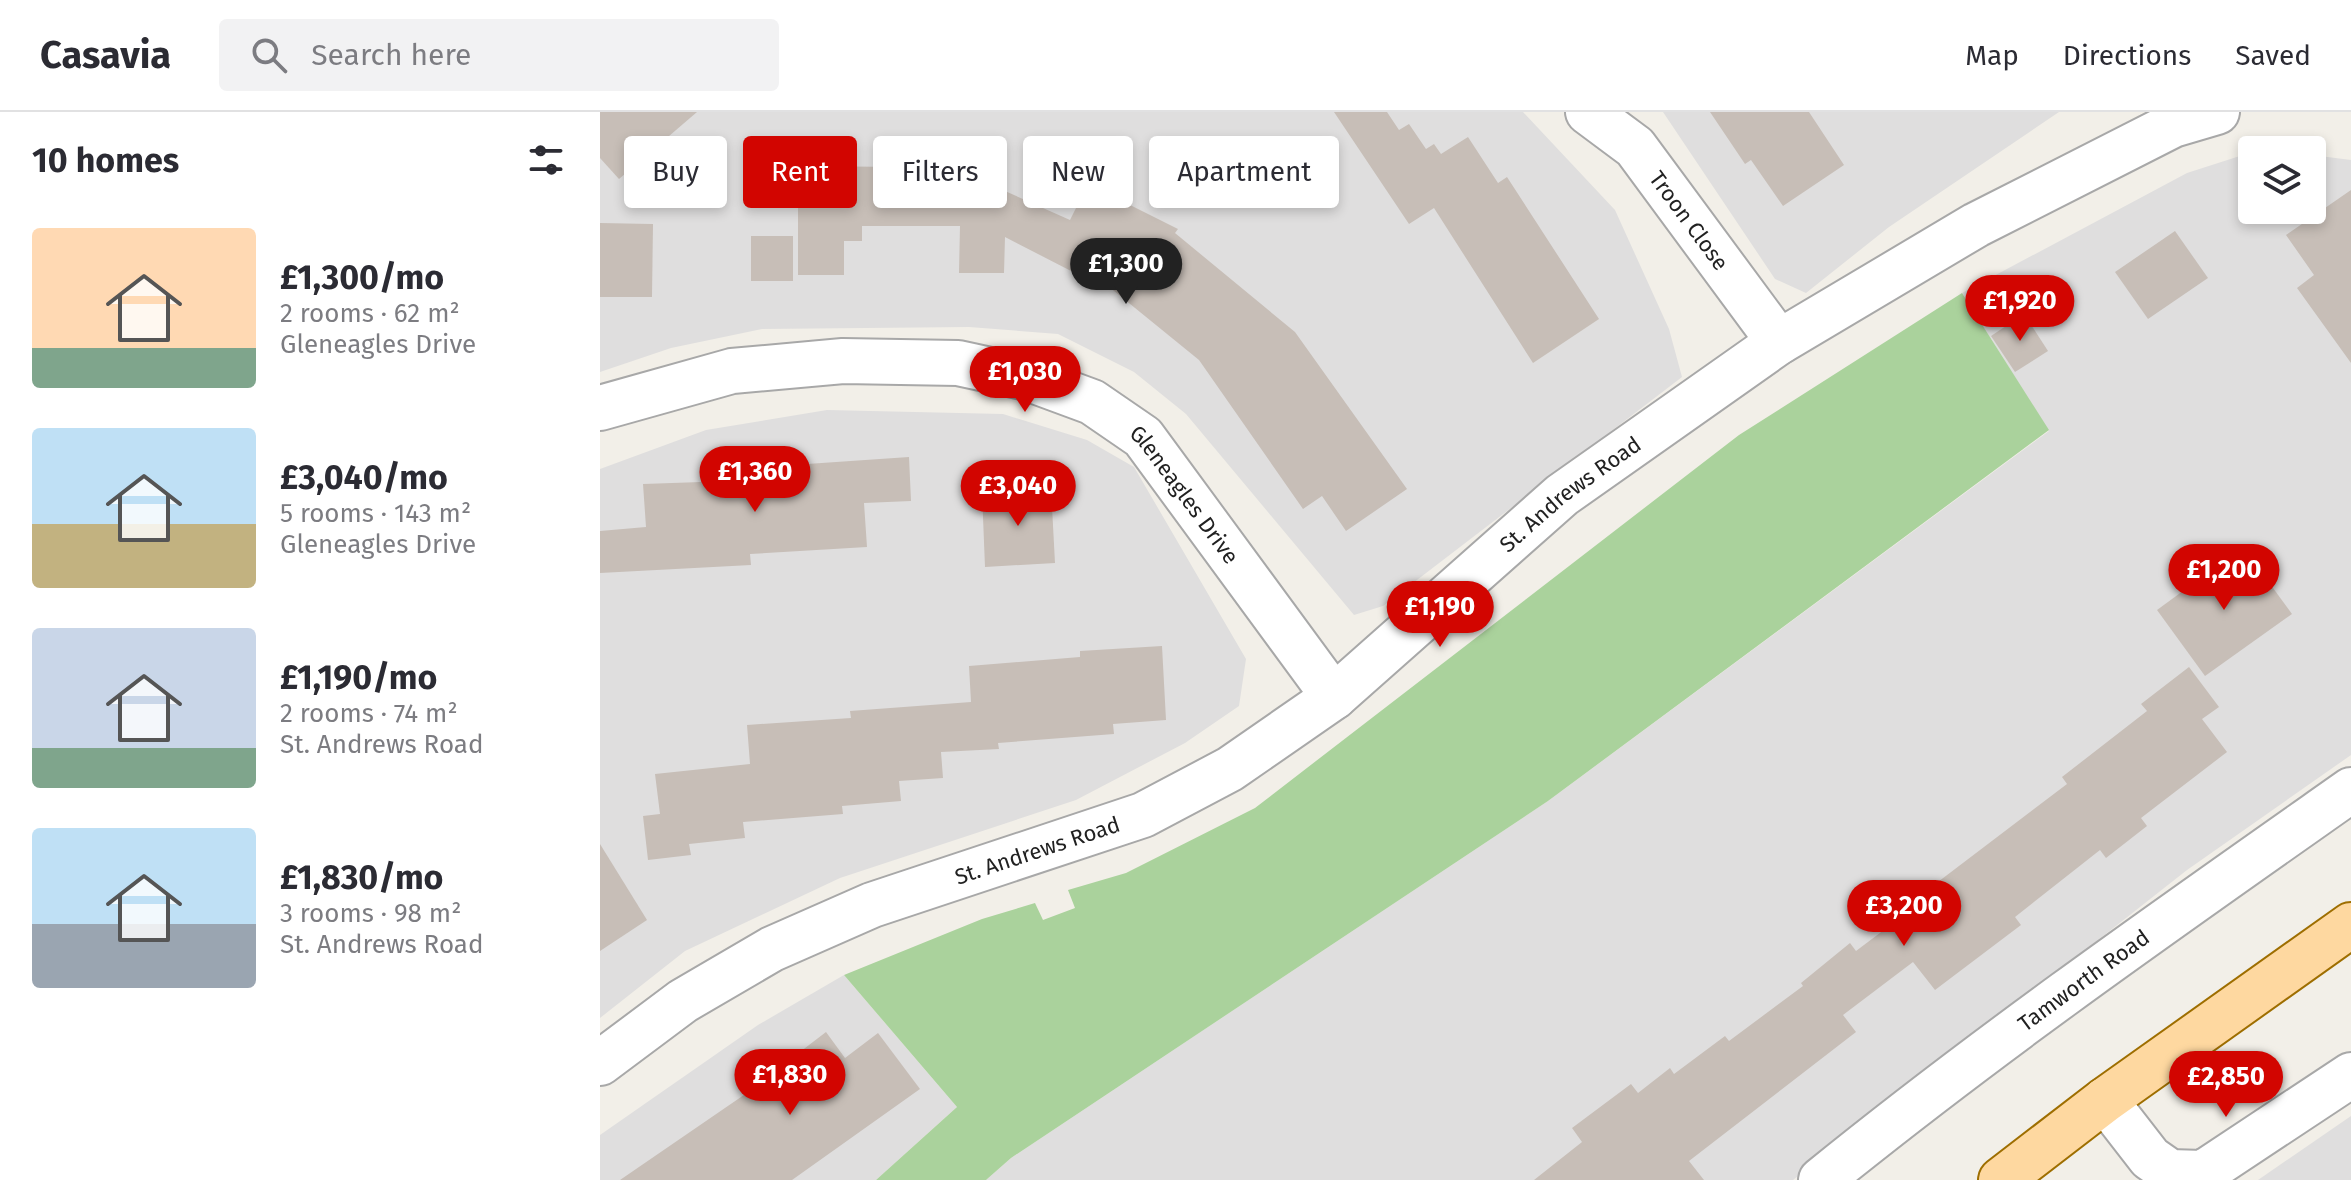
<!DOCTYPE html>
<html lang="en">
<head>
<meta charset="utf-8">
<style>
	:root { --surface:#fff; --page:#f2f2f3; --text:#2b2b33; --muted:#7c7c81; --line:#e1e1e2; --accent:#d20500 }
	body { margin:0; font-family:"Fira Sans",sans-serif; background:var(--page); color:var(--text); height:100vh; display:flex; flex-direction:column; font-size:30px; white-space:nowrap }
	* { box-sizing:border-box; margin:0 }
	p { font-size:26px; color:var(--muted) }
	.icon { flex:none; width:44px; height:44px; fill:none; stroke:currentColor; stroke-width:2; stroke-linecap:round; stroke-linejoin:round }
	.map { position:relative; flex:1; overflow:hidden }
	.panel { display:flex; flex-direction:column; background:var(--surface); width:600px }
	.panel>* { flex:none }
	.guide { position:absolute; left:24px; top:24px; width:760px; height:72px; display:flex; gap:16px }
	.tools { position:absolute; left:1638px; top:24px; display:grid; gap:16px }
	.tools a { display:grid; place-items:center; width:88px; height:88px; border-radius:8px; background:var(--surface); box-shadow:0 4px 12px #0003; font-size:40px }
	.price { position:absolute; translate:-50% -68px; padding:0 18px; border-radius:28px; background:var(--accent); color:#fff; font-size:26px; line-height:52px; filter:drop-shadow(0 2px 4px #0008) }
	.price::after { content:''; position:absolute; left:50%; top:48px; width:24px; height:18px; margin-left:-12px; background:inherit; clip-path:polygon(0 0,100% 0,50% 100%) }
	.price.current { background:#222; color:#fff }
	ul { padding:0; list-style:none }
	li { display:flex; align-items:center; gap:24px; height:200px; padding:0 32px }
	li span { display:grid; place-items:center; flex:none; width:224px; height:160px; border-radius:8px; color:#555 }
	li>.icon { margin-inline-start:auto }
	span .icon { width:96px; height:96px; fill:#fffc; stroke-width:1 }
	li b { font-size:34px }
	h2 { display:flex; justify-content:space-between; align-items:center; height:96px; padding:0 32px; font-size:34px }
	.tag { padding:0 28px; border-radius:8px; background:var(--surface); box-shadow:0 4px 12px #0003; font-size:28px; line-height:72px }
	.tag.current { background:var(--accent); color:#fff }
	header { display:flex; align-items:center; gap:48px; box-sizing:border-box; height:112px; padding:0 40px; background:var(--surface); border-bottom:2px solid var(--line) }
	header strong { font-size:38px }
	nav { display:flex; gap:44px; margin-inline-start:auto; font-size:28px }
	.search { width:560px; height:72px; background:var(--page); display:flex; align-items:center; gap:20px; box-sizing:border-box; padding:0 28px; border-radius:8px; color:var(--muted); font-size:30px }
	main { display:flex; flex:1; min-height:0 }
	.map>svg:first-child { display:block }
</style>
</head>
<body>
<header>
<strong>Casavia</strong>
<div class="search"><svg class="icon" aria-label="search" viewBox="0 0 24 24"><circle cx="10" cy="10" r="6"/><path d="M15 15l6 6"/></svg>Search here</div>
<nav><a>Map</a><a>Directions</a><a>Saved</a></nav>
</header>
<main>
<section class="panel">
<h2>10 homes<svg class="icon" aria-label="filters" viewBox="0 0 24 24"><path d="M4 7h16M4 17h16"/><circle cx="9" cy="7" r="2"/><circle cx="15" cy="17" r="2"/></svg></h2>
<ul>
<li><span style="background:linear-gradient(#ffd9b3 75%,#7fa58c 0)"><svg class="icon" aria-label="home" viewBox="0 0 24 24"><path d="M3 11l9-7 9 7M6 9v11h12V9"/></svg></span><div><b>£1,300/mo</b><p>2 rooms · 62 m²</p><p>Gleneagles Drive</p></div></li>
<li><span style="background:linear-gradient(#bfe0f5 60%,#c2b280 0)"><svg class="icon" aria-label="home" viewBox="0 0 24 24"><path d="M3 11l9-7 9 7M6 9v11h12V9"/></svg></span><div><b>£3,040/mo</b><p>5 rooms · 143 m²</p><p>Gleneagles Drive</p></div></li>
<li><span style="background:linear-gradient(#c9d6e8 75%,#7fa58c 0)"><svg class="icon" aria-label="home" viewBox="0 0 24 24"><path d="M3 11l9-7 9 7M6 9v11h12V9"/></svg></span><div><b>£1,190/mo</b><p>2 rooms · 74 m²</p><p>St. Andrews Road</p></div></li>
<li><span style="background:linear-gradient(#bfe0f5 60%,#9aa5b1 0)"><svg class="icon" aria-label="home" viewBox="0 0 24 24"><path d="M3 11l9-7 9 7M6 9v11h12V9"/></svg></span><div><b>£1,830/mo</b><p>3 rooms · 98 m²</p><p>St. Andrews Road</p></div></li>
</ul>
</section>
<div class="map">
<svg width="1751" height="1068" viewBox="0 0 1751 1068">
	<rect width="100%" height="100%" fill="#f2efe8"/>
	<g fill="#dfdede">
		<path d="M 0,0 L 923,0 L 1015,98 L 1069,217 L 1082,265 L 783,494 L 754,503 L 586,302 L 534,260 L 458,222 L 369,215 L 162,217 L 71,236 L 0,260 Z"/>
		<path d="M 1063,0 L 1459,0 L 1289,115 L 1206,181 L 1175,167 Z"/>
		<path d="M 1643,43 L 1652,43 L 1652,98 L 1712,98 L 1712,43 L 1751,48 L 1751,643 L 1587,758 L 1193,1068 L 386,1068 L 411,1046 L 948,689 L 1449,319 L 1362,181 L 1587,61 Z"/>
		<path d="M 227,298 L 403,302 L 487,328 L 534,355 L 646,547 L 639,594 L 585,631 L 476,688 L 240,766 L 85,839 L 0,906 L 0,357 L 106,318 Z"/>
		<path d="M 244,863 L 357,995 L 276,1068 L 0,1068 L 0,1023 L 158,913 Z"/>
		<path d="M 1751,1004 L 1751,1068 L 1658,1068 Z"/>
	</g>
	<path fill="#aad29c" d="M 1362,181 L 1449,318 L 948,689 L 411,1046 L 386,1068 L 276,1068 L 357,995 L 244,863 L 382,807 L 435,791 L 443,808 L 475,796 L 468,778 L 526,761 L 655,696 L 1139,323 Z"/>
	<g fill="#c7beb7">
		<path d="M 0,0 L 97,0 L 19,67 L 0,46 Z"/>
		<path d="M 734,0 L 787,0 L 799,18 L 809,12 L 826,37 L 834,32 L 841,42 L 868,25 L 898,71 L 907,65 L 999,207 L 933,251 L 834,96 L 809,112 Z"/>
		<path d="M 1110,0 L 1209,0 L 1244,53 L 1183,94 L 1151,48 L 1145,52 Z"/>
		<path d="M 198,54 L 405,56 L 405,79 L 470,108 L 488,72 L 578,117 L 575,121 L 695,220 L 807,377 L 746,419 L 722,384 L 703,397 L 599,248 L 476,148 L 471,159 L 405,125 L 404,161 L 359,161 L 360,114 L 262,114 L 262,129 L 244,129 L 244,163 L 198,163 Z"/>
		<path d="M 1751,78 L 1751,251 L 1697,176 L 1714,163 L 1686,123 Z"/>
		<path d="M 0,111 L 53,112 L 52,185 L 0,185 Z"/>
		<path d="M 1575,119 L 1608,166 L 1548,207 L 1515,160 Z"/>
		<rect x="151" y="124" width="42" height="45"/>
		<path d="M 1424,202 L 1448,239 L 1415,260 L 1391,224 Z"/>
		<path d="M 309,345 L 311,389 L 264,391 L 267,435 L 150,442 L 151,453 L 0,461 L 0,419 L 46,415 L 43,372 L 101,370 L 100,362 L 163,358 L 162,350 L 207,348 L 207,352 Z"/>
		<path d="M 451,376 L 455,451 L 385,455 L 382,380 Z"/>
		<path d="M 1643,435 L 1692,502 L 1605,564 L 1557,498 Z"/>
		<path d="M 562,534 L 566,608 L 513,612 L 514,622 L 398,631 L 399,637 L 341,640 L 343,666 L 299,669 L 301,689 L 242,694 L 243,702 L 143,710 L 145,726 L 89,732 L 91,743 L 48,748 L 43,704 L 60,702 L 55,662 L 150,652 L 147,613 L 251,606 L 250,599 L 371,590 L 369,554 L 480,545 L 480,539 Z"/>
		<path d="M 1589,555 L 1619,595 L 1602,607 L 1627,640 L 1541,706 L 1547,714 L 1506,746 L 1500,738 L 1415,805 L 1421,813 L 1335,878 L 1313,850 L 1243,903 L 1256,920 L 1089,1049 L 1104,1068 L 934,1068 L 982,1030 L 972,1016 L 1031,972 L 1038,981 L 1070,956 L 1074,962 L 1125,924 L 1129,929 L 1203,874 L 1201,871 L 1250,831 L 1256,839 L 1333,781 L 1330,776 L 1467,672 L 1462,665 L 1547,599 L 1541,592 Z"/>
		<path d="M 0,732 L 47,808 L 0,839 Z"/>
		<path d="M 226,920 L 245,946 L 278,921 L 320,977 L 192,1068 L 20,1068 L 141,985 Z"/>
	</g>
	<g fill="none" stroke-linecap="round" stroke-linejoin="round">
		<defs>
			<g id="minor">
				<path id="s1" d="M 988,0 L 1035,35 L 1179,230"/>
				<path id="s2" d="M 0,296 L 132,259 L 243,249 L 358,251 L 427,266 L 492,290 L 543,325 L 734,585"/>
				<path id="s3" d="M 0,951 L 83,889 L 172,837 L 272,793 L 543,703 L 630,657 L 734,585 L 962,383 L 1179,230 L 1376,113 L 1573,13 L 1617,0"/>
				<path d="M 1505,988 L 1550,1046 L 1570,1060 L 1603,1061 L 1751,963"/>
				<path id="s4" d="M 1221,1068 C 1391,930 1572,804 1751,678"/>
			</g>
			<path id="primary" d="M 1401,1068 L 1505,988 L 1751,813"/>
		</defs>
		<use href="#minor" stroke="#a8a8a8" stroke-width="48"/>
		<use href="#primary" stroke="#9e6e00" stroke-width="48"/>
		<use href="#minor" stroke="#fff" stroke-width="44"/>
		<use href="#primary" stroke="#fed8a0" stroke-width="44"/>
	</g>
	<g text-anchor="middle" stroke-width="6" stroke-linejoin="round" paint-order="stroke">
		<g font-size="22" fill="#212121" stroke="#fff">
			<text dy="8" stroke="none"><textPath href="#s1" startOffset="150">Troon Close</textPath></text>
			<text dy="8" stroke="none"><textPath href="#s3" startOffset="1138">St. Andrews Road</textPath></text>
			<text dy="8" stroke="none"><textPath href="#s2" startOffset="636">Gleneagles Drive</textPath></text>
			<text dy="8" stroke="none"><textPath href="#s3" startOffset="490">St. Andrews Road</textPath></text>
			<text dy="8" stroke="none"><textPath href="#s4" startOffset="330">Tamworth Road</textPath></text>
		</g>
	</g>
</svg>
<div class="tools">
<a><svg class="icon" aria-label="layers" viewBox="0 0 24 24"><path d="M12 4l9 5-9 5-9-5zM3 14l9 5 9-5"/></svg></a>
</div>
<b class="price current" style="left:526px;top:194px">£1,300</b>
<b class="price" style="left:1420px;top:231px">£1,920</b>
<b class="price" style="left:425px;top:302px">£1,030</b>
<b class="price" style="left:155px;top:402px">£1,360</b>
<b class="price" style="left:418px;top:416px">£3,040</b>
<b class="price" style="left:1624px;top:500px">£1,200</b>
<b class="price" style="left:840px;top:537px">£1,190</b>
<b class="price" style="left:1304px;top:836px">£3,200</b>
<b class="price" style="left:190px;top:1005px">£1,830</b>
<b class="price" style="left:1626px;top:1007px">£2,850</b>
<div class="guide">
<a class="tag">Buy</a>
<a class="tag current">Rent</a>
<a class="tag">Filters</a>
<a class="tag">New</a>
<a class="tag">Apartment</a>
</div>
</div>
</main>
</body>
</html>
